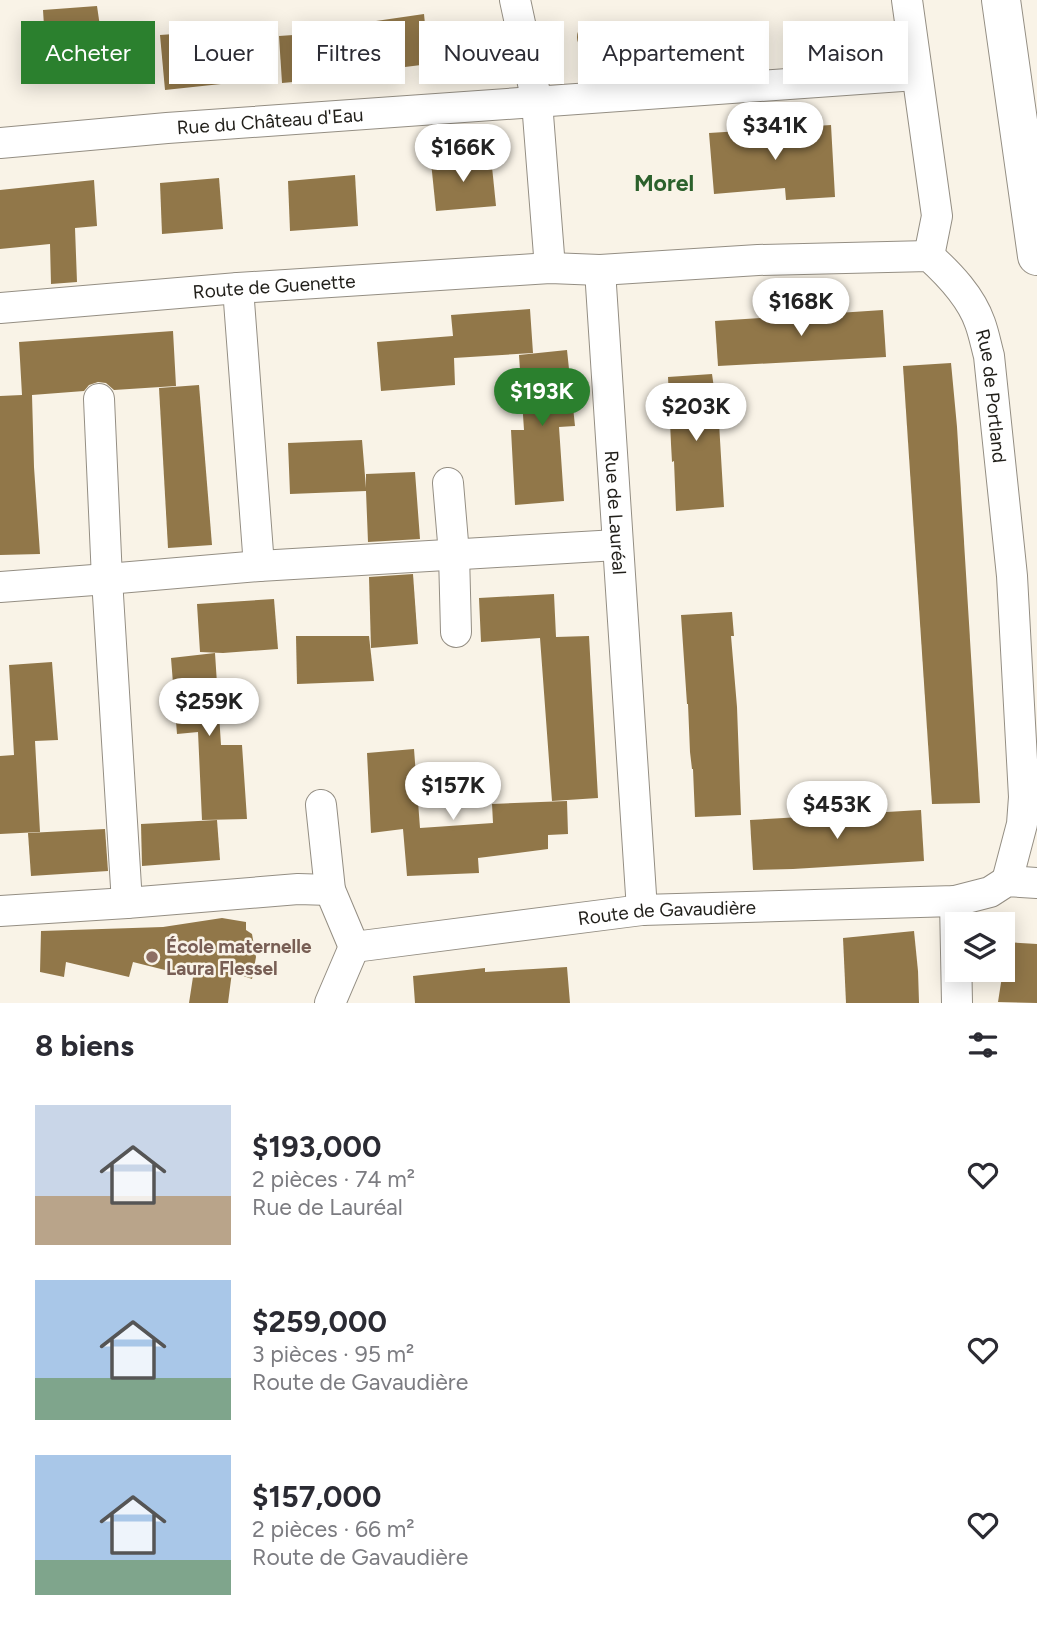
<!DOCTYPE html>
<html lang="fr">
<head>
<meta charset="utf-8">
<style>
	:root { --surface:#fff; --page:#f7f7f7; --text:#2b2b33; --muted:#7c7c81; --accent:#2b802e }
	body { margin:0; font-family:Figtree,sans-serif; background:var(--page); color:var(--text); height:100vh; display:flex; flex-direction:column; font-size:26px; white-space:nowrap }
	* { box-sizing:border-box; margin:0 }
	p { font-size:23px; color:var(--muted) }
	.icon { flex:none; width:38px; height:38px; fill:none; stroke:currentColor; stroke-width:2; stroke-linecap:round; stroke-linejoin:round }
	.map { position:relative; height:1003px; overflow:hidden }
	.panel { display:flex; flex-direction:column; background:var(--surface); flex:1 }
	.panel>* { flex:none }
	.guide { position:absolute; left:21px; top:21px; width:996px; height:63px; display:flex; gap:14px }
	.fabs { position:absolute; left:945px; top:912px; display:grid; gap:14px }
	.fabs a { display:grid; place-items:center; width:70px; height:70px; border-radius:0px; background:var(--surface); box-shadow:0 4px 18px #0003; font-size:35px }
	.price { position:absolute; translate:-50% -60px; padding:0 16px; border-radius:24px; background:#fff; color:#222; font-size:23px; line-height:46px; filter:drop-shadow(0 2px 4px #0008) }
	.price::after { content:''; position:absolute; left:50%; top:42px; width:21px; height:16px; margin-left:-10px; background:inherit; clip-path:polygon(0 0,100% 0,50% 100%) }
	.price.on { background:var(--accent); color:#fff }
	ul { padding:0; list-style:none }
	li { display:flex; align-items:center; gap:21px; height:175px; padding:0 35px }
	li span { display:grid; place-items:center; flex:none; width:196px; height:140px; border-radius:0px; color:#555 }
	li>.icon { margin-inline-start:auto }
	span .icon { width:84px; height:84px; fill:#fffc; stroke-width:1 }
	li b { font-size:30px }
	h2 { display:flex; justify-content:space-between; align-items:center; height:84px; padding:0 35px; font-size:30px }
	.tag { padding:0 24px; border-radius:0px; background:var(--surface); box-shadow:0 4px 18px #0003; font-size:24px; line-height:63px }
	.tag.on { background:var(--accent); color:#fff }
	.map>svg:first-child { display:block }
</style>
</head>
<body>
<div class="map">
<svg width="1037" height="1003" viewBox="0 0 1037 1003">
	<rect width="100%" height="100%" fill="#f9f3e7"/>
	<g fill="#917749">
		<path d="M 97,6 L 104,54 L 46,60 L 43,10 Z"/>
		<path d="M 424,14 L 429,64 L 381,70 L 376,21 Z"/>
		<circle cx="592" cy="37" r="15"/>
		<path d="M 217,31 L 221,84 L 165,90 L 160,35 Z"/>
		<path d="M 336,32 L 338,78 L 282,83 L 279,36 Z"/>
		<path d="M 831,125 L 835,197 L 786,200 L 785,188 L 714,194 L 709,133 Z"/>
		<path d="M 491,157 L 496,206 L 436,211 L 431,162 Z"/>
		<path d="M 355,175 L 358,226 L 290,231 L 288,181 Z"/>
		<path d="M 219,178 L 223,229 L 162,234 L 160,183 Z"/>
		<path d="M 94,180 L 97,226 L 75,228 L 77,282 L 51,284 L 50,244 L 0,249 L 0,190 Z"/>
		<path d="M 530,309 L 533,353 L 454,358 L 455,385 L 381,391 L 377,342 L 453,336 L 451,315 Z"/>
		<path d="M 883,310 L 886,357 L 718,366 L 715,321 Z"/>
		<path d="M 173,331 L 176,386 L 114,390 L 106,383 L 98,382 L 89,385 L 84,391 L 32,395 L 34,467 L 40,554 L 0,555 L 0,396 L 22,395 L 19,342 Z"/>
		<path d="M 567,350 L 575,426 L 559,427 L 564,501 L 515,505 L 511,430 L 524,430 L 519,355 Z"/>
		<path d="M 951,363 L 957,427 L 980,803 L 932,804 L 903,366 Z"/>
		<path d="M 712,374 L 719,423 L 724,507 L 676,511 L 674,461 L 672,462 L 671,444 L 668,377 Z"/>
		<path d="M 199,385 L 212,545 L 168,548 L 159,388 Z"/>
		<path d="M 362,440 L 366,488 L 366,474 L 415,472 L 420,539 L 368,542 L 366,491 L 290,494 L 288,443 Z"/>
		<path d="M 413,574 L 418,644 L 371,648 L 369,577 Z"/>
		<path d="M 554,594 L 556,637 L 589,636 L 598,798 L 552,801 L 540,638 L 481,642 L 479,598 Z"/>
		<path d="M 274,599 L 278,649 L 223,653 L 200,652 L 197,604 Z"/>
		<path d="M 732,612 L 734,636 L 731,636 L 737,707 L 741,815 L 695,817 L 693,769 L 692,769 L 690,752 L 688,704 L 687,704 L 681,615 Z"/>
		<path d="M 296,636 L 369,636 L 374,681 L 297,684 Z"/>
		<path d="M 215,653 L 221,745 L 242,745 L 247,819 L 202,820 L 198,732 L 177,734 L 171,658 Z"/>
		<path d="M 52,662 L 58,740 L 35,741 L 40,832 L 0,834 L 0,756 L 14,755 L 9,665 Z"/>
		<path d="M 414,749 L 420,828 L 493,823 L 492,804 L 567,801 L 568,834 L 548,835 L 548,849 L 478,858 L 479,873 L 407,876 L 403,829 L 371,833 L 367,753 Z"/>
		<path d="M 921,810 L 924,861 L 793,869 L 753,870 L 750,820 Z"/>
		<path d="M 217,820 L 220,860 L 142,866 L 141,824 Z"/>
		<path d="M 105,829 L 108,871 L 31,876 L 28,833 Z"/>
		<path d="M 222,918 L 246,922 L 246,930 L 252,934 L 256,957 L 252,979 L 232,972 L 228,1003 L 189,1003 L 193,977 L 133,962 L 129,977 L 66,962 L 64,977 L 40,972 L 41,931 L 163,927 Z"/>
		<path d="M 914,931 L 918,971 L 919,1003 L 846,1003 L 843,938 Z"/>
		<path d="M 1004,942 L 1037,944 L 1037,1003 L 998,1002 L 1003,970 Z"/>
		<path d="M 567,967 L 570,1003 L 415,1003 L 413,976 L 485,968 L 485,972 Z"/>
	</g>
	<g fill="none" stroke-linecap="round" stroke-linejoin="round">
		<defs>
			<g id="street">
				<path d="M 515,0 L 537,102 L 550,268"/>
				<path d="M 907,0 L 937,216 L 929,256"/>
				<path id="s1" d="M 0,143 L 167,128 L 916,75"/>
				<path id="s2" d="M 600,270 L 642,910"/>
				<path d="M 238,288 L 259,566"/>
				<path id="s3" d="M 0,308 L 238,288 L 550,268 L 600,270 L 758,260 L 929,256 C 950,275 971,297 980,323 C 984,334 986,345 989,356 L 1012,576 L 1024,797 L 1022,824 L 1007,881"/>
				<path d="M 99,399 L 107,579 L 127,903"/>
				<path d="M 448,483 L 454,554 L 456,632"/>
				<path d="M 0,587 L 107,579 L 259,566 L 617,545"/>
				<path d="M 321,805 L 330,890 L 354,947"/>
				<path d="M 955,901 L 957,1003"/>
				<path d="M 0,911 L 127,903 L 298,889 L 330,890"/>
				<path id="s4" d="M 354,947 L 642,910 L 955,901 L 990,892 L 1007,881 L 1037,883"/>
				<path d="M 330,1003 L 354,947"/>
			</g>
			<path id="primary" d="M 1001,0 L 1037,256"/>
		</defs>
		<use href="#street" stroke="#948e83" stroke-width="32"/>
		<use href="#primary" stroke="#948e83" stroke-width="40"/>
		<use href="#street" stroke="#fff" stroke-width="30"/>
		<use href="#primary" stroke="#fff" stroke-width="38"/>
	</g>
	<circle fill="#8d6e63" stroke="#f9f3e7" stroke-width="2.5" cx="152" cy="957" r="7"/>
	<g text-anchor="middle" stroke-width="5" stroke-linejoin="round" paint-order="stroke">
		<g font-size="19" fill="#211f1a" stroke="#f9f3e7">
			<text dy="7" stroke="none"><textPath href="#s1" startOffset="271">Rue du Château d'Eau</textPath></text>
			<text dy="7" stroke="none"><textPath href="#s3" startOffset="275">Route de Guenette</textPath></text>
			<text dy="7" stroke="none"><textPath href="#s3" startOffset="1090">Rue de Portland</textPath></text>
			<text dy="7" stroke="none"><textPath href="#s2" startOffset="243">Rue de Lauréal</textPath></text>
			<text dy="7" stroke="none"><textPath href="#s4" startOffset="315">Route de Gavaudière</textPath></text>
		</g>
		<g font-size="19" font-weight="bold" fill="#785e54" stroke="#f9f3e7" text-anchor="start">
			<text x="166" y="953">École maternelle<tspan x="166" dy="22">Laura Flessel</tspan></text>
		</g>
		<g font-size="23" font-weight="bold" fill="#2c612c" stroke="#f9f3e7">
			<text x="664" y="191">Morel</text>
		</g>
	</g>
</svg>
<div class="fabs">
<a><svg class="icon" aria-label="layers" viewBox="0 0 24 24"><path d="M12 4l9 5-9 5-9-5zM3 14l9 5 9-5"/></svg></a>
</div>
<b class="price" style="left:775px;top:162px">$341K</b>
<b class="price" style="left:463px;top:184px">$166K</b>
<b class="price" style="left:801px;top:338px">$168K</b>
<b class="price on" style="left:542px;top:428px">$193K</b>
<b class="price" style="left:696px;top:443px">$203K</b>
<b class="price" style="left:209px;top:738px">$259K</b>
<b class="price" style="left:453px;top:822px">$157K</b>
<b class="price" style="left:837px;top:841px">$453K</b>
<div class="guide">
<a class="tag on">Acheter</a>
<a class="tag">Louer</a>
<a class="tag">Filtres</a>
<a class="tag">Nouveau</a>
<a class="tag">Appartement</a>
<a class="tag">Maison</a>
</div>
</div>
<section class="panel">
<h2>8 biens<svg class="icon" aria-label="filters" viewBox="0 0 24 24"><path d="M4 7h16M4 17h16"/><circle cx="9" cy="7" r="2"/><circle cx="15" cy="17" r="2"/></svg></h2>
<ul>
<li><span style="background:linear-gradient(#c9d6e8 65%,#b9a48a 0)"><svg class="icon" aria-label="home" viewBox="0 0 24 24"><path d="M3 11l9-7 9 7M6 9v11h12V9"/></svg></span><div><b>$193,000</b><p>2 pièces · 74 m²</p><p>Rue de Lauréal</p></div><svg class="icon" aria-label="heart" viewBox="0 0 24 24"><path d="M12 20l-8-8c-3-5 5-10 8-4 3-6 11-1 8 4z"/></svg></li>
<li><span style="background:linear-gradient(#a9c7e8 70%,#7fa58c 0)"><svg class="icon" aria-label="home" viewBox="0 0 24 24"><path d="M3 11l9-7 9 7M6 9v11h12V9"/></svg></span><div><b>$259,000</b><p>3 pièces · 95 m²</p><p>Route de Gavaudière</p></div><svg class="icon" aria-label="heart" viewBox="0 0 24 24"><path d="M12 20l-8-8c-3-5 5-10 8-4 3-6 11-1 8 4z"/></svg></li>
<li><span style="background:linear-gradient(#a9c7e8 75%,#7fa58c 0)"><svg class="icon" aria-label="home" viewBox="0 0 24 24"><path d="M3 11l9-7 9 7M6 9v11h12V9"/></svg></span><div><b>$157,000</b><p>2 pièces · 66 m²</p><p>Route de Gavaudière</p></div><svg class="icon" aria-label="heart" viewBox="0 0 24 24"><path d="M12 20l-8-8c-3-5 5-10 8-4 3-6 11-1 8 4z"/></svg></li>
</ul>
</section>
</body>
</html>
